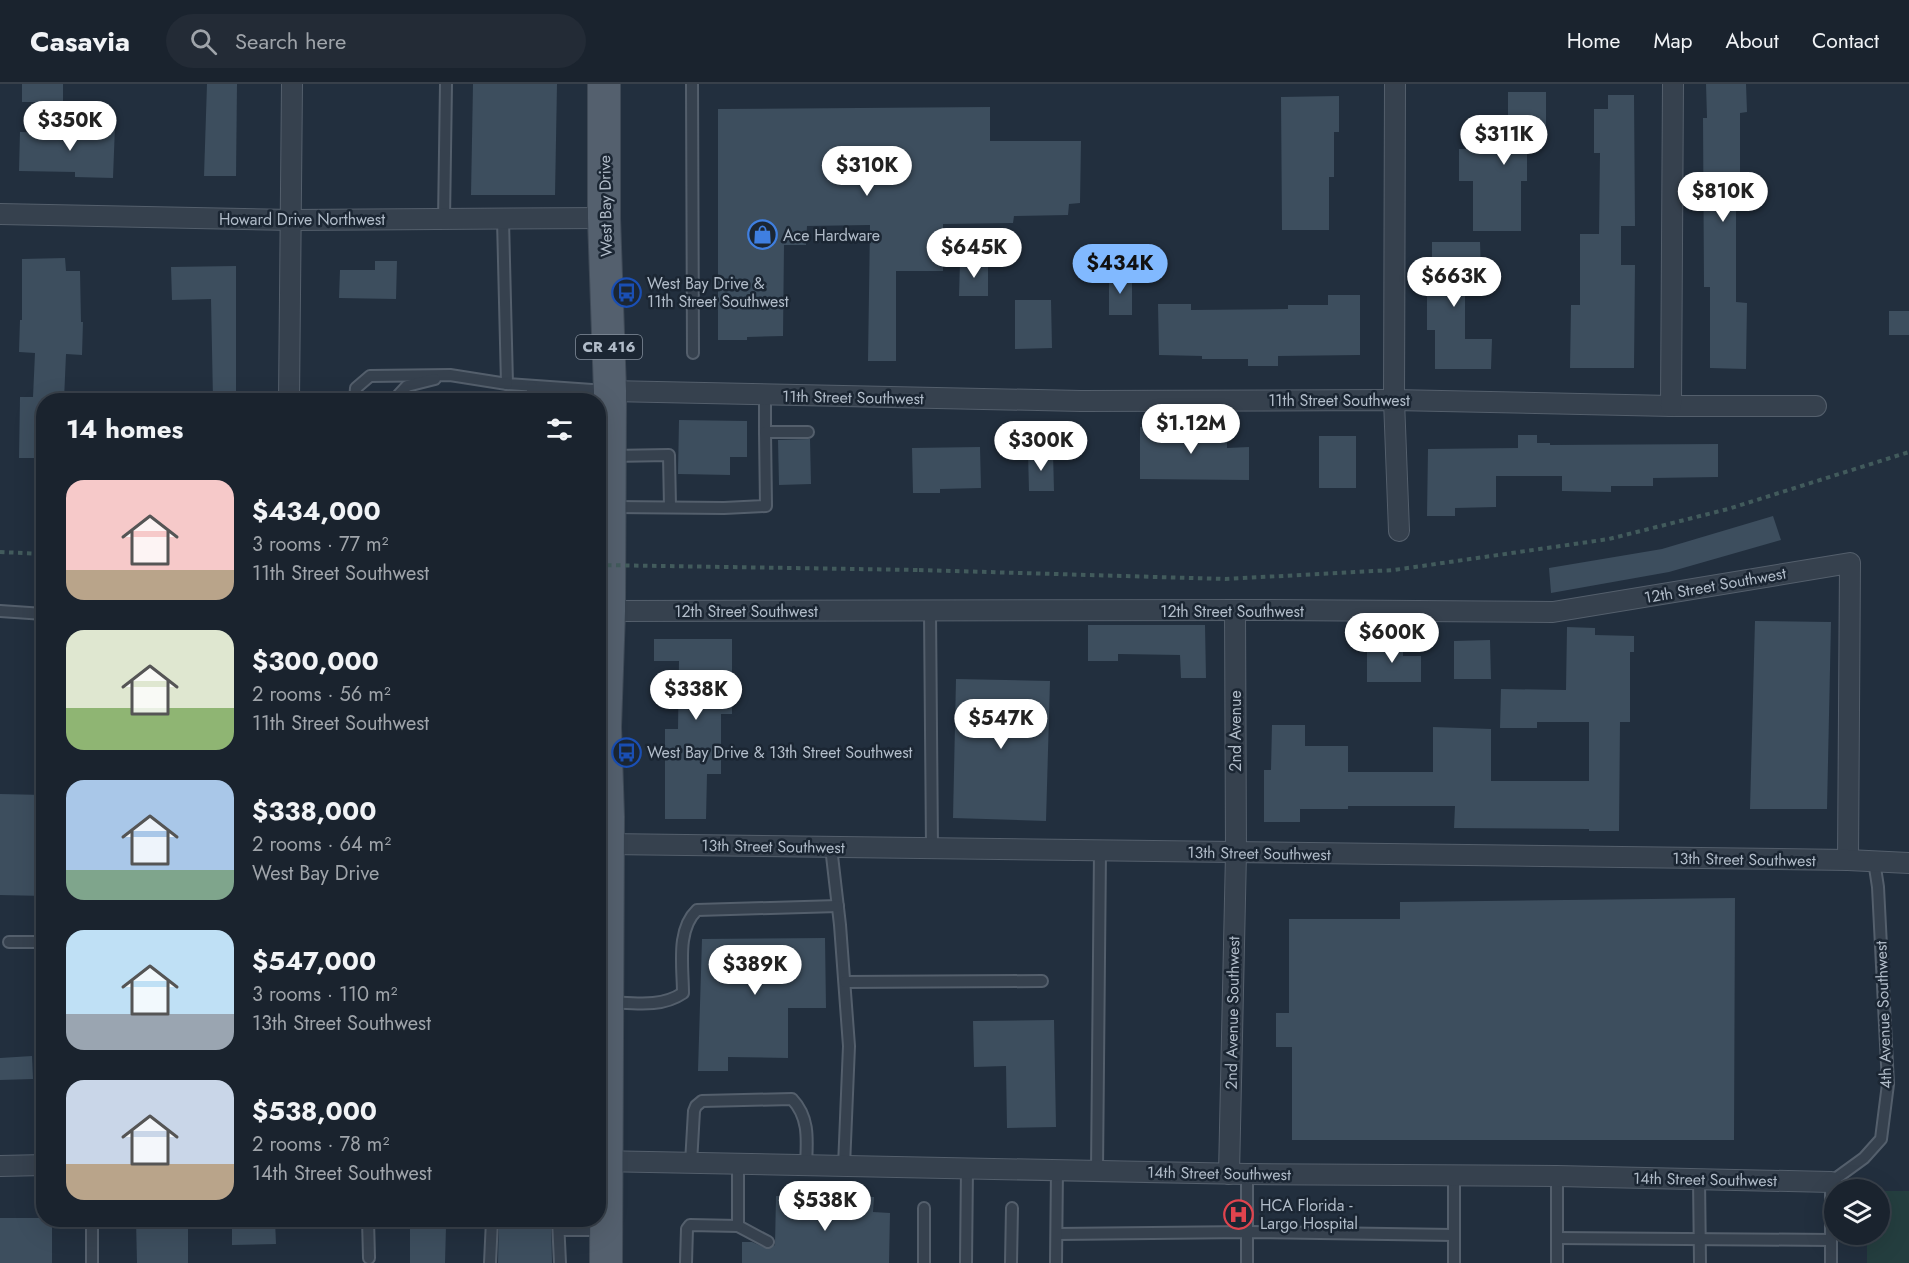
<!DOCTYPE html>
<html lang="en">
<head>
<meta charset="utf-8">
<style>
	:root { --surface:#1a232e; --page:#232b36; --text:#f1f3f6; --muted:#9fa4aa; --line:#38404a; --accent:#81b9ff }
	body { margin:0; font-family:Jost,sans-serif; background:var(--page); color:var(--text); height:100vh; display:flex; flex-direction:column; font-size:22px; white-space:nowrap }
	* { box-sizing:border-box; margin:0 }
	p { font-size:20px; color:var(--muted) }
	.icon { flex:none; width:33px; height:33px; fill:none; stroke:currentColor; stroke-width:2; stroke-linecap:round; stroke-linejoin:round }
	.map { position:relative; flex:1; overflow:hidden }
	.side { position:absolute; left:36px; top:309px; width:570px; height:834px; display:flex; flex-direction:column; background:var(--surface); border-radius:24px; box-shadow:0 6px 24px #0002,0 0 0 2px var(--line) }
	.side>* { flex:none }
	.buttons { position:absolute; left:1824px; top:1095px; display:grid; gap:12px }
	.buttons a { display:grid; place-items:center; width:66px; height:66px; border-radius:50%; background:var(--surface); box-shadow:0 6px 24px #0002,0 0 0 2px var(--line); font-size:30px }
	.price { position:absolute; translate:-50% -51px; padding:0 14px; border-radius:21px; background:#fff; color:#222; font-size:20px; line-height:39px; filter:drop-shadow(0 2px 3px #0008) }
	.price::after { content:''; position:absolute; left:50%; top:36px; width:18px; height:14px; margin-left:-9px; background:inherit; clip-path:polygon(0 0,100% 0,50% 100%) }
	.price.active { background:var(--accent); color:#111 }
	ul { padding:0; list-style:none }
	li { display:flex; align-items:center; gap:18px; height:150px; padding:0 30px }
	li span { display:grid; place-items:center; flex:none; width:168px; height:120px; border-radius:18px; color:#555 }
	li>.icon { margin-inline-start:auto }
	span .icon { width:72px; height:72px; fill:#fffc; stroke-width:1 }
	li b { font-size:26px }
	h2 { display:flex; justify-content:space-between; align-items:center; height:72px; padding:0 30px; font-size:26px }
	header { display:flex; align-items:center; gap:36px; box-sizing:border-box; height:84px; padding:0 30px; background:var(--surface); border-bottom:2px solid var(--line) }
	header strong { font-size:28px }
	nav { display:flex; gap:33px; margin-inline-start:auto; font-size:21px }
	.search { width:420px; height:54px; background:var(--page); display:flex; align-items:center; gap:15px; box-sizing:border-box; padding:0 21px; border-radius:33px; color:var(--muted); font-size:22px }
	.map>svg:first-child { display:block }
</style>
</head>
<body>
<header>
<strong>Casavia</strong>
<div class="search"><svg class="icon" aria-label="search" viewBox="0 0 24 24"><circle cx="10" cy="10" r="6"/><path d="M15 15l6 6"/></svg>Search here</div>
<nav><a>Home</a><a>Map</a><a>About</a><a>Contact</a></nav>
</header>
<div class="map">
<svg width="1909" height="1179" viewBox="0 0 1909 1179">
	<rect width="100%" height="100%" fill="#222f3e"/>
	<path fill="#243e3f" d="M 1880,1107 L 1909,1107 L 1909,1179 L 1867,1179 L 1867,1151 L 1880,1150 Z"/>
	<g fill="#3d4e5e">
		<rect x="22" y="0" width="41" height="18"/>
		<path d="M 207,0 L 237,0 L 236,92 L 204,92 Z"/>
		<path d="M 473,0 L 557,0 L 555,111 L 471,111 Z"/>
		<path d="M 1706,0 L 1746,0 L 1747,28 L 1740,29 L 1740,117 L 1736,117 L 1736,218 L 1747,219 L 1746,285 L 1710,284 L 1710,203 L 1704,203 L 1703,34 L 1707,34 Z"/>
		<path d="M 1508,8 L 1546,8 L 1546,51 L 1527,51 L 1527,97 L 1521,97 L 1521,147 L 1473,147 L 1473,97 L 1459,97 L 1459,65 L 1508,65 Z"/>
		<path d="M 1608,11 L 1634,11 L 1635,142 L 1621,142 L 1621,181 L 1635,181 L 1634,284 L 1570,284 L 1571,221 L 1580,221 L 1580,150 L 1599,150 L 1600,69 L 1594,69 L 1594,25 L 1608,25 Z"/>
		<path d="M 1339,12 L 1339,48 L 1334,48 L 1334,93 L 1329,93 L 1329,146 L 1282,146 L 1281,13 Z"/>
		<path d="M 990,23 L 990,57 L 1081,57 L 1080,119 L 1069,120 L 1068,131 L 1014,132 L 1013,139 L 943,140 L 943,187 L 896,187 L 896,277 L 868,277 L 870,141 L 807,142 L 806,161 L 784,161 L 783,252 L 747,253 L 747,256 L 718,256 L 718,25 Z"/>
		<path d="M 77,41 L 115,42 L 113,94 L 75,93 L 75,88 L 19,87 L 20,48 L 77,49 Z"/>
		<path d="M 1432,158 L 1480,158 L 1481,187 L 1465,187 L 1465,255 L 1492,255 L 1491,285 L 1435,285 L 1435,246 L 1427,246 L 1427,207 L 1432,207 Z"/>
		<path d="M 65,174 L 66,187 L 80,187 L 81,238 L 83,238 L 82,271 L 66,270 L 64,316 L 44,316 L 44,374 L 19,374 L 20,313 L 33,313 L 35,269 L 19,268 L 20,236 L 22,236 L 22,175 Z"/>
		<path d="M 375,177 L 397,177 L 396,215 L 339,214 L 340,186 L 375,186 Z"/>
		<path d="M 960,178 L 988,178 L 988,212 L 959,212 Z"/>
		<path d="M 236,182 L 236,316 L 213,316 L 211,215 L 172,216 L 171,183 Z"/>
		<rect x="1109" y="191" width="23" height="40"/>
		<path d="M 1328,211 L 1360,211 L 1360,271 L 1278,272 L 1278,282 L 1248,282 L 1248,275 L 1202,275 L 1202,272 L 1159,271 L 1158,220 L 1191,220 L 1191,226 L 1288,225 L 1288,221 L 1328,221 Z"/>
		<path d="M 1015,216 L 1051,216 L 1052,264 L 1015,265 Z"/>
		<rect x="1889" y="227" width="20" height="24"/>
		<path d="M 679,336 L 747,337 L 747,373 L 730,373 L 730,391 L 678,390 Z"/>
		<path d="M 1140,343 L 1227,345 L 1227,364 L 1249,363 L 1249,396 L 1140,395 Z"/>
		<path d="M 1518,351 L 1537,351 L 1537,359 L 1550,359 L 1550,361 L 1718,360 L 1718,393 L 1653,394 L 1653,402 L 1611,402 L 1611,408 L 1562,407 L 1562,392 L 1496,392 L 1496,423 L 1455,424 L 1455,432 L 1427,432 L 1428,365 L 1518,364 Z"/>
		<rect x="1319" y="352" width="37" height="52"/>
		<path d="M 810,355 L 811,400 L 779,401 L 778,356 Z"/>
		<path d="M 980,363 L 981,404 L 940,405 L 940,409 L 913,409 L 912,364 Z"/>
		<path d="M 1028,368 L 1053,368 L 1054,407 L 1029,407 Z"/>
		<path d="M 1773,432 L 1781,456 L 1669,488 L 1551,509 L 1549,484 L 1662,465 Z"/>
		<path d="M 1755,537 L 1831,538 L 1827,725 L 1750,725 Z"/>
		<path d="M 1088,541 L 1205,541 L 1206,594 L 1181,594 L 1180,571 L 1118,570 L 1118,577 L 1088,577 Z"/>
		<path d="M 1567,543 L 1595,544 L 1595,551 L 1634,552 L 1634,568 L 1630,568 L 1630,638 L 1620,638 L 1619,747 L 1589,747 L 1589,745 L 1454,744 L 1455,722 L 1348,722 L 1348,725 L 1300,725 L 1300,738 L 1264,738 L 1264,686 L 1271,686 L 1272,641 L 1305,641 L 1305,662 L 1348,662 L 1348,688 L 1433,688 L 1433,643 L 1491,645 L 1491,697 L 1589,697 L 1589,638 L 1537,638 L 1537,644 L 1500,644 L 1501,605 L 1566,606 Z"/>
		<path d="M 654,555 L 732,555 L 732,630 L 721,630 L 721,690 L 707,690 L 706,735 L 665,735 L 665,645 L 678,645 L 679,577 L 654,577 Z"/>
		<path d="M 1490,556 L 1491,595 L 1454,595 L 1454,557 Z"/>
		<path d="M 1367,558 L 1403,558 L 1403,572 L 1421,572 L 1421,598 L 1367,598 Z"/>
		<path d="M 956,595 L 1050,597 L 1046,737 L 953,734 Z"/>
		<path d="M 0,710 L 44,711 L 44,812 L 0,811 Z"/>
		<path d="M 1735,814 L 1734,1056 L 1292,1056 L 1292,963 L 1276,963 L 1276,929 L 1289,929 L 1289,835 L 1400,835 L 1400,818 Z"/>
		<path d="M 825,854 L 826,924 L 788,924 L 788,974 L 728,973 L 728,987 L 698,987 L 702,855 Z"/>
		<path d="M 1054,936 L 1056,1043 L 1007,1044 L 1006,982 L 974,983 L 973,937 Z"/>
		<path d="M 32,972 L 33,995 L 0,996 L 0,974 Z"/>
		<path d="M 776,1112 L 874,1113 L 873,1128 L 890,1129 L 889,1179 L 742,1179 L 742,1158 L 752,1158 L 768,1165 L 775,1161 Z"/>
		<path d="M 0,1134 L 44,1134 L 44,1136 L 52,1136 L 52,1179 L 0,1179 Z"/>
		<path d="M 136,1136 L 188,1136 L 188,1179 L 137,1179 Z"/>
		<path d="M 232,1136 L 275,1136 L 276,1160 L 232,1161 Z"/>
		<path d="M 499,1136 L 551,1136 L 552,1179 L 498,1179 Z"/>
		<path d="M 410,1143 L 446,1143 L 445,1179 L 410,1179 Z"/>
	</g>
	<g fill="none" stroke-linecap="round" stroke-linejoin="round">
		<defs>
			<g id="lane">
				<path d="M 692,0 L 693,269"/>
				<path d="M 444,136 L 446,0"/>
				<path d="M 503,136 L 507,300 L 606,307"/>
				<path d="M 532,302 L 532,316"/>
				<path d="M 765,311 L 765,348"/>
				<path d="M 355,316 L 356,304 L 370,292 L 450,291 L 507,300"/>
				<path d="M 394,316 L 407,302 L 435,295"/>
				<path d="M 611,372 L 669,371 L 670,423"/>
				<path d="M 613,423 L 724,424 L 766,422 L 765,348 L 808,348"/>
				<path d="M 0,527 L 44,530"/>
				<path d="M 930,527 L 932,764"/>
				<path d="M 831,763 L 840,841 L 849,962 L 844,1082"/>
				<path d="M 9,858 L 44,858"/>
				<path d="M 845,898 L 1042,897"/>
				<path d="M 608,918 C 634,919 661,924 683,909 C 683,883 676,846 697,826 L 838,822"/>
				<path d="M 691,1079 L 694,1027 L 696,1022 L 702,1017 L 792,1015 C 810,1034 807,1057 806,1081"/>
				<path d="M 1097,1087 L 1100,767"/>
				<path d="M 1699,1094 L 1700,1179"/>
				<path d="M 92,1136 L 92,1179"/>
				<path d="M 368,1136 L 369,1174"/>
				<path d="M 558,1136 L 560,1179"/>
				<path d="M 738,1142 L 768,1158"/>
				<path d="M 559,1146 L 604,1146"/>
				<path d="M 1057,1150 L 1247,1148 L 1454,1151"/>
				<path d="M 1557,1154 L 1831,1156"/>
				<path d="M 490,1179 L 492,1136"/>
				<path d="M 686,1179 L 687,1145 L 690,1141 L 738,1142 L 738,1081"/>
				<path d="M 924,1179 L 924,1124"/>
				<path d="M 966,1179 L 967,1084"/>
				<path d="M 1011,1179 L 1012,1124"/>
				<path d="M 1056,1179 L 1057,1086"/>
				<path d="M 1247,1179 L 1247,1090"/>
				<path d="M 1454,1179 L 1454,1091"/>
				<path d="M 1557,1179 L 1557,1092"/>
				<path d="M 1831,1179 L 1831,1098 L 1864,1074 L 1881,1055 L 1888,1000 L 1878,803 L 1874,777"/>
			</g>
			<g id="street">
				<path d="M 1395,0 L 1394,316 L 1399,447"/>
				<path d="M 0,130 L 292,136 L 604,134"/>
				<path d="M 610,307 L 1081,317 L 1394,316 L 1671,322 L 1816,322"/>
				<path d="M 289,316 L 292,0"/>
				<path d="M 1671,322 L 1673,0"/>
				<path d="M 609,527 L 1259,526 L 1553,528 L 1850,479 L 1848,776"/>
				<path d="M 608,760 L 1848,776 L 1909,779"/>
				<path d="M 598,1077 L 1247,1090 L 1557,1092 L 1831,1098"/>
				<path d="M 0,1082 L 44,1081"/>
				<path d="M 1229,1090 L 1236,769 L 1235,526"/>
			</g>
			<path id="primary" d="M 604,0 L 604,134 L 610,307 L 609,527 L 605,643 L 608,733 L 606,1179"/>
		</defs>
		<use href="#lane" stroke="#545f6c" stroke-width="14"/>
		<use href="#street" stroke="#545f6c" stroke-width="22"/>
		<use href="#primary" stroke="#3f4a57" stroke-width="34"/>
		<g stroke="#425b5c" stroke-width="4" stroke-dasharray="4.5 4.5" stroke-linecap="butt">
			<path d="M 0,468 L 44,470"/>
			<path d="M 919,486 L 1225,495 L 1394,486 L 1609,455 L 1728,425 L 1909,368"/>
		</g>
		<use href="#lane" stroke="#36414e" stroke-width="10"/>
		<use href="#street" stroke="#36414e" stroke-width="20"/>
		<use href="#primary" stroke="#54606e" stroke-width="32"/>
		<path stroke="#425b5c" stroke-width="4" stroke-dasharray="4.5 4.5" stroke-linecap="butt" d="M 598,481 L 919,486"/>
	</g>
	<defs>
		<symbol id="shop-ring" viewBox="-11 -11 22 22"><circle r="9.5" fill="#1b2633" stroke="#3f7fe0" stroke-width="1.5"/><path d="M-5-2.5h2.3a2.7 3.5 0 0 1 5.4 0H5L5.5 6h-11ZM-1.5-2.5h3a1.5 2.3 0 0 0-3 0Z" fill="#3f7fe0"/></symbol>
		<symbol id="bus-ring" viewBox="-11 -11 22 22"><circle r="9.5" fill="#1b2633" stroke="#1a4fb4" stroke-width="1.5"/><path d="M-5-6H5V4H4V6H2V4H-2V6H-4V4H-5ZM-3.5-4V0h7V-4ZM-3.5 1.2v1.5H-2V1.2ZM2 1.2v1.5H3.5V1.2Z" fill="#1a4fb4"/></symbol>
		<symbol id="hospital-ring" viewBox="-11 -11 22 22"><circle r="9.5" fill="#1b2633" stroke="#e0444e" stroke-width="1.5"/><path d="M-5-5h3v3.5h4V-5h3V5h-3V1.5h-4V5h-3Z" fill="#e0444e"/></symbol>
	</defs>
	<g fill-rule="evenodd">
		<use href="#shop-ring" x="746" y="134" width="33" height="33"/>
		<use href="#bus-ring" x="610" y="192" width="33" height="33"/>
		<use href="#bus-ring" x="610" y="652" width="33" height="33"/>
		<use href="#hospital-ring" x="1222" y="1114" width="33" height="33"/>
	</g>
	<g text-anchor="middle" stroke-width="5" stroke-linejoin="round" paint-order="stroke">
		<rect fill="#1b2633" stroke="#848f9c" stroke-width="1.5" x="576" y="251" width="66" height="24" rx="4.5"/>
		<g font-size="15" font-weight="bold" fill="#b1bcc9">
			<text x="609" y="268">CR 416</text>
		</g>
		<g font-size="16" fill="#b1bcc9" stroke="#1b2633">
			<text transform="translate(605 122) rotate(-91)" y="6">West Bay Drive</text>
			<text x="302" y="141">Howard Drive Northwest</text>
			<text transform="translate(853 313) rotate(1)" y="6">11th Street Southwest</text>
			<text x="1339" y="322">11th Street Southwest</text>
			<text transform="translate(1715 501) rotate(-10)" y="6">12th Street Southwest</text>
			<text x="746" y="533">12th Street Southwest</text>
			<text x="1232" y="533">12th Street Southwest</text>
			<text transform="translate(1235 647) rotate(-90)" y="6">2nd Avenue</text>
			<text transform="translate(773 762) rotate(1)" y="6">13th Street Southwest</text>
			<text transform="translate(1259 769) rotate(1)" y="6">13th Street Southwest</text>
			<text transform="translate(1744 775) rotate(1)" y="6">13th Street Southwest</text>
			<text transform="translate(1232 929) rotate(-89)" y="6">2nd Avenue Southwest</text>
			<text transform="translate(1883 931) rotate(-92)" y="6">4th Avenue Southwest</text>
			<text transform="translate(1219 1089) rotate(1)" y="6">14th Street Southwest</text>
			<text transform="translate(1705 1095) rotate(1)" y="6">14th Street Southwest</text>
		</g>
		<g font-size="16" fill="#b1bcc9" stroke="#1b2633" text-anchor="start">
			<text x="783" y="157">Ace Hardware</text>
			<text x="647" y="205">West Bay Drive &amp;<tspan x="647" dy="18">11th Street Southwest</tspan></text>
			<text x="647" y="674">West Bay Drive &amp; 13th Street Southwest</text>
			<text x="1260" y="1127">HCA Florida -<tspan x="1260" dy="18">Largo Hospital</tspan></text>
		</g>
	</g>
</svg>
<div class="buttons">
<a><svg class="icon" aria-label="layers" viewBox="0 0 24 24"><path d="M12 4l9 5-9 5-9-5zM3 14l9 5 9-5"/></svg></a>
</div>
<b class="price" style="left:70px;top:68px">$350K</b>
<b class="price" style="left:1504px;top:82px">$311K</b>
<b class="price" style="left:867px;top:113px">$310K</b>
<b class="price" style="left:1723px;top:139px">$810K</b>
<b class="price" style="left:974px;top:195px">$645K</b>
<b class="price active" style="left:1120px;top:211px">$434K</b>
<b class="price" style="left:1454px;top:224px">$663K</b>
<b class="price" style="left:1191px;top:371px">$1.12M</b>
<b class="price" style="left:1041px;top:388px">$300K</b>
<b class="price" style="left:1392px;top:580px">$600K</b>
<b class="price" style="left:696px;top:637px">$338K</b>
<b class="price" style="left:1001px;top:666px">$547K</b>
<b class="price" style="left:755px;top:912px">$389K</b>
<b class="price" style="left:825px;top:1148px">$538K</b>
<section class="side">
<h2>14 homes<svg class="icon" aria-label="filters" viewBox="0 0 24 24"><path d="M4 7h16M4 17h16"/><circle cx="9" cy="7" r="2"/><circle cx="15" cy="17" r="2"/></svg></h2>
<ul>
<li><span style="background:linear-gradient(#f6c9c9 75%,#b9a48a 0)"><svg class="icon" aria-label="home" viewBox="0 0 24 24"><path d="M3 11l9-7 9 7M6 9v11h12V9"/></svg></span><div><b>$434,000</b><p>3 rooms · 77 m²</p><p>11th Street Southwest</p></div></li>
<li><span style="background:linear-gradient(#dfe7d0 65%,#8fb573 0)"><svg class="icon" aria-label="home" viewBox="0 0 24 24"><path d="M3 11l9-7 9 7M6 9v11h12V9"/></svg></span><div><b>$300,000</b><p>2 rooms · 56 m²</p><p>11th Street Southwest</p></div></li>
<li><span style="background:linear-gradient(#a9c7e8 75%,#7fa58c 0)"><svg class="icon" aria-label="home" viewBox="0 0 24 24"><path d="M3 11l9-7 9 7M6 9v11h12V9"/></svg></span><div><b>$338,000</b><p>2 rooms · 64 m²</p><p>West Bay Drive</p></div></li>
<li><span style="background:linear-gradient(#bfe0f5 70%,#9aa5b1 0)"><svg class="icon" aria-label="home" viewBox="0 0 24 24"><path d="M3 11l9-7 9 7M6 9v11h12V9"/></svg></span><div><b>$547,000</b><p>3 rooms · 110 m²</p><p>13th Street Southwest</p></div></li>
<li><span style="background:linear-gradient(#c9d6e8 70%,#b9a48a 0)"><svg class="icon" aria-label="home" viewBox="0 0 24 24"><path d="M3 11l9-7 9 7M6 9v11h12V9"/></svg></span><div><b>$538,000</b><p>2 rooms · 78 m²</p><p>14th Street Southwest</p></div></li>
</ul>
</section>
</div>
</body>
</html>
